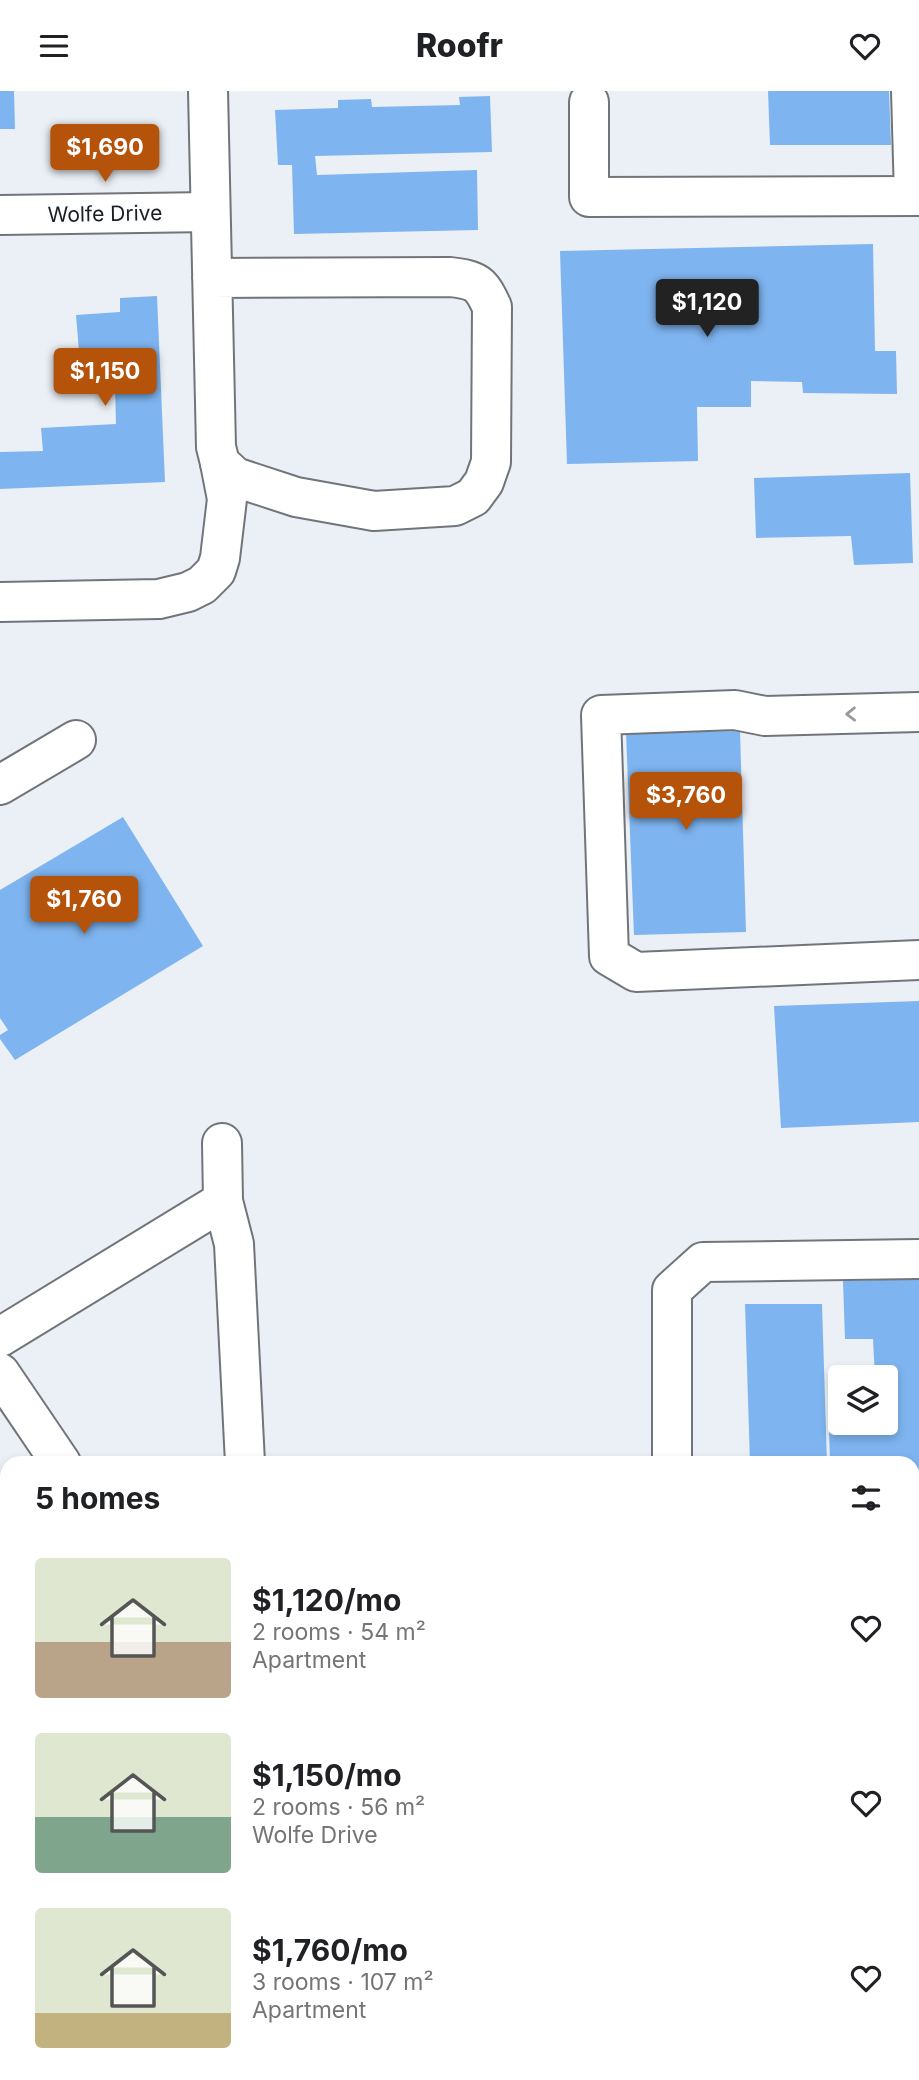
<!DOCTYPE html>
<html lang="en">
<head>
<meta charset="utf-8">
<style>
	:root { --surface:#fff; --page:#f6f6f6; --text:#202124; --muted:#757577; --accent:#b45309 }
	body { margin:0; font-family:Inter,sans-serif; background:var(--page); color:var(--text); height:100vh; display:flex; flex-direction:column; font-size:26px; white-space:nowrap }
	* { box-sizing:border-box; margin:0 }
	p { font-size:23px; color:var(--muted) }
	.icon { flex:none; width:38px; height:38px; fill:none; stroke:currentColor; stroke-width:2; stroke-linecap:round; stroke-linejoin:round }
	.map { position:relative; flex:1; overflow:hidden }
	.side { position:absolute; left:0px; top:1365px; width:920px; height:625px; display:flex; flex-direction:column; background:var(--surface); border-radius:21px 21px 0 0; box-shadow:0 4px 10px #0003 }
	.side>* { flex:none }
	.buttons { position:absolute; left:828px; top:1274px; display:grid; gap:14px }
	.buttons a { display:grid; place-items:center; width:70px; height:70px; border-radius:7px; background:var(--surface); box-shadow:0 4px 10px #0003; font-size:35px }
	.price { position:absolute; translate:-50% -60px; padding:0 16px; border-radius:7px; background:var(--accent); color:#fff; font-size:23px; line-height:46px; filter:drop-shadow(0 2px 4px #0008) }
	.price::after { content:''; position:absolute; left:50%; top:42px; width:21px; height:16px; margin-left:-10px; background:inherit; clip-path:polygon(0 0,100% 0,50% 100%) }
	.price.on { background:#222; color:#fff }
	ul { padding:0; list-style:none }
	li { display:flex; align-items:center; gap:21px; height:175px; padding:0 35px }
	li span { display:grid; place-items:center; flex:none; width:196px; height:140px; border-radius:7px; color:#555 }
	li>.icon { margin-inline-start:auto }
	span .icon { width:84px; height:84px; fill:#fffc; stroke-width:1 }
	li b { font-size:30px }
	h2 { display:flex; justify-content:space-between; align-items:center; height:84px; padding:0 35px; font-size:30px }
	header { display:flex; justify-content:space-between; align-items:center; height:91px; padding:0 35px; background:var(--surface); font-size:32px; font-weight:800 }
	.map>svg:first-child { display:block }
</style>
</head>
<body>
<header><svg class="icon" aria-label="menu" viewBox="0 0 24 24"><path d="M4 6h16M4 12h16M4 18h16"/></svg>Roofr<svg class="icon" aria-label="heart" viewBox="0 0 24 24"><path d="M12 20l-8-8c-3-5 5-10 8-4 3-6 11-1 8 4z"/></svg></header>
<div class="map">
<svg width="919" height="1989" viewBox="0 0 919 1989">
	<rect width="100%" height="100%" fill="#ebf0f6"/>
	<g fill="#7eb4f0">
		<path d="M 0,0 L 14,0 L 15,38 L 0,38 Z"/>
		<path d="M 768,0 L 889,0 L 891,54 L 770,54 Z"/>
		<path d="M 490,5 L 492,61 L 315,65 L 317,84 L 477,79 L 478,139 L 294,143 L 292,74 L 278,74 L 275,19 L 338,17 L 338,9 L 371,8 L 372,16 L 460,14 L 459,6 Z"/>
		<path d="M 873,153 L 875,260 L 896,260 L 897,303 L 803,302 L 802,291 L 751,290 L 751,316 L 697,316 L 698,370 L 567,373 L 560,160 Z"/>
		<path d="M 157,205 L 165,391 L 0,398 L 0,361 L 43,360 L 41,337 L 116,333 L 115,296 L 70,297 L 68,261 L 79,260 L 76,224 L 120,221 L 120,207 Z"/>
		<path d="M 910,382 L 913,472 L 854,474 L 851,445 L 756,447 L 754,387 Z"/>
		<path d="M 740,640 L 746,841 L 634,844 L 626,642 Z"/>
		<path d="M 123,726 L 203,855 L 15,969 L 0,948 L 0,944 L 8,939 L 0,927 L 0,799 Z"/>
		<path d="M 919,910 L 919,1031 L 781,1037 L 774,915 Z"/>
		<path d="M 919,1188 L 919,1391 L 914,1391 L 914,1372 L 830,1372 L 828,1307 L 840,1307 L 840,1332 L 886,1332 L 886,1286 L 875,1286 L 873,1248 L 845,1248 L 843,1190 Z"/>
		<path d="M 745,1213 L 822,1213 L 827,1372 L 750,1372 Z"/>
		<path d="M 7,1388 L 7,1567 L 0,1571 L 0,1392 Z"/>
		<path d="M 0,1595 L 7,1607 L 7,1696 L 0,1701 Z"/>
		<rect x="66" y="1983" width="125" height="6"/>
		<rect x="235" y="1983" width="150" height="6"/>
		<rect x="468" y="1983" width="108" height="6"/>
		<path d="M 599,1983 L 750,1983 L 750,1989 L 600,1989 Z"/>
	</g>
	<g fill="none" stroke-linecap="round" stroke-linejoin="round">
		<defs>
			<g id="minor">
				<path d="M 208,0 L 216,356 L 220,372 L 235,386 L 296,406 L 374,420 L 455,415 L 473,406 L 484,391 L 491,371 L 492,216 C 481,192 477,189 450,186 L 212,187"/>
				<path d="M 911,0 L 914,105"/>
				<path d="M 589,11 L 589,106 L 919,105"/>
				<path d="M 0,124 L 210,121"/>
				<path d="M 0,511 L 159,508 L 188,501 L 202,494 L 216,480 L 220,467 L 227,408 L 220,372"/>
				<path d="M 919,621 L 765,625 L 735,619 L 601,624 L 609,865 L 636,881 L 919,869"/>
				<path d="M 0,694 L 76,649"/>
				<path d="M 222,1052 L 223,1110 L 234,1153 L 245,1372"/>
				<path d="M 0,1246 L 223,1110"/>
				<path d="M 0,1282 L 61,1372"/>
				<path d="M 672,1372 L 672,1199 L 703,1171 L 919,1168"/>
				<path d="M 914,1417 L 919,1417"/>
				<path d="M 0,1774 L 7,1770"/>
				<path d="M 914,1814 L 919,1814"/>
				<path d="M 0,1910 L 7,1910"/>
				<path d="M 426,1983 L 426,1989"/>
			</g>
		</defs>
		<use href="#minor" stroke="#71757a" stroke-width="42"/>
		<use href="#minor" stroke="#fff" stroke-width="38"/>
	</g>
	<defs><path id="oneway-chevron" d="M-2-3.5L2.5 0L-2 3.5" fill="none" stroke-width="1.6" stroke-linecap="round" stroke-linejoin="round" transform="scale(1.75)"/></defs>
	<use stroke="#999a9b" href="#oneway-chevron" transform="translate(851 623) rotate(179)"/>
	<g text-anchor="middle" stroke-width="5" stroke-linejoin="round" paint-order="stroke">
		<g font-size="21" fill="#1d1e20" stroke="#fcfdfe">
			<text transform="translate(105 123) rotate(-1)" y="7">Wolfe Drive</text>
		</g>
	</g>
</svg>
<div class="buttons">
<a><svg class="icon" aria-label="layers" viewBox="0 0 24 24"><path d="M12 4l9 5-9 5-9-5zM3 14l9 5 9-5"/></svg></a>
</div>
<b class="price" style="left:105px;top:93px">$1,690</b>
<b class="price on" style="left:707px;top:248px">$1,120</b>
<b class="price" style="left:105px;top:317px">$1,150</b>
<b class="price" style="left:686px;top:741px">$3,760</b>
<b class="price" style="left:84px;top:845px">$1,760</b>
<section class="side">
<h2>5 homes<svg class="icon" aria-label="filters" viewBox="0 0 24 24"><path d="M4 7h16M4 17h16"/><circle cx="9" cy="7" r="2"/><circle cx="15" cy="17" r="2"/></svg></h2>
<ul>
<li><span style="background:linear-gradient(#dfe7d0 60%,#b9a48a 0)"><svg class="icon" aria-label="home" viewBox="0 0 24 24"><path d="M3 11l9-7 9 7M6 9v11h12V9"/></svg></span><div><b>$1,120/mo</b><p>2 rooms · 54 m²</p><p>Apartment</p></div><svg class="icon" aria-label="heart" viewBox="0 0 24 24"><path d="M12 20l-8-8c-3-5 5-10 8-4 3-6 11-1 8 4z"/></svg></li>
<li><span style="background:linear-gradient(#dfe7d0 60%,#7fa58c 0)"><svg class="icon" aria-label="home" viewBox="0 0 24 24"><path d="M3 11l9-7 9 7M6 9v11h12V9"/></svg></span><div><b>$1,150/mo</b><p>2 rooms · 56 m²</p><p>Wolfe Drive</p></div><svg class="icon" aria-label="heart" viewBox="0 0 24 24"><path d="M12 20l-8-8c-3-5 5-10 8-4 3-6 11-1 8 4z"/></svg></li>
<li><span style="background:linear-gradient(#dfe7d0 75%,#c2b280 0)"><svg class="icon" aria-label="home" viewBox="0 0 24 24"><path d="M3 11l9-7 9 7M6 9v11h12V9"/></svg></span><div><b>$1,760/mo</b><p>3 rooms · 107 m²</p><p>Apartment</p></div><svg class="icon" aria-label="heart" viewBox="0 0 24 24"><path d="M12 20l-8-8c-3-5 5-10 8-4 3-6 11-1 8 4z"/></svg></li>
</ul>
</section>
</div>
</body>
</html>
